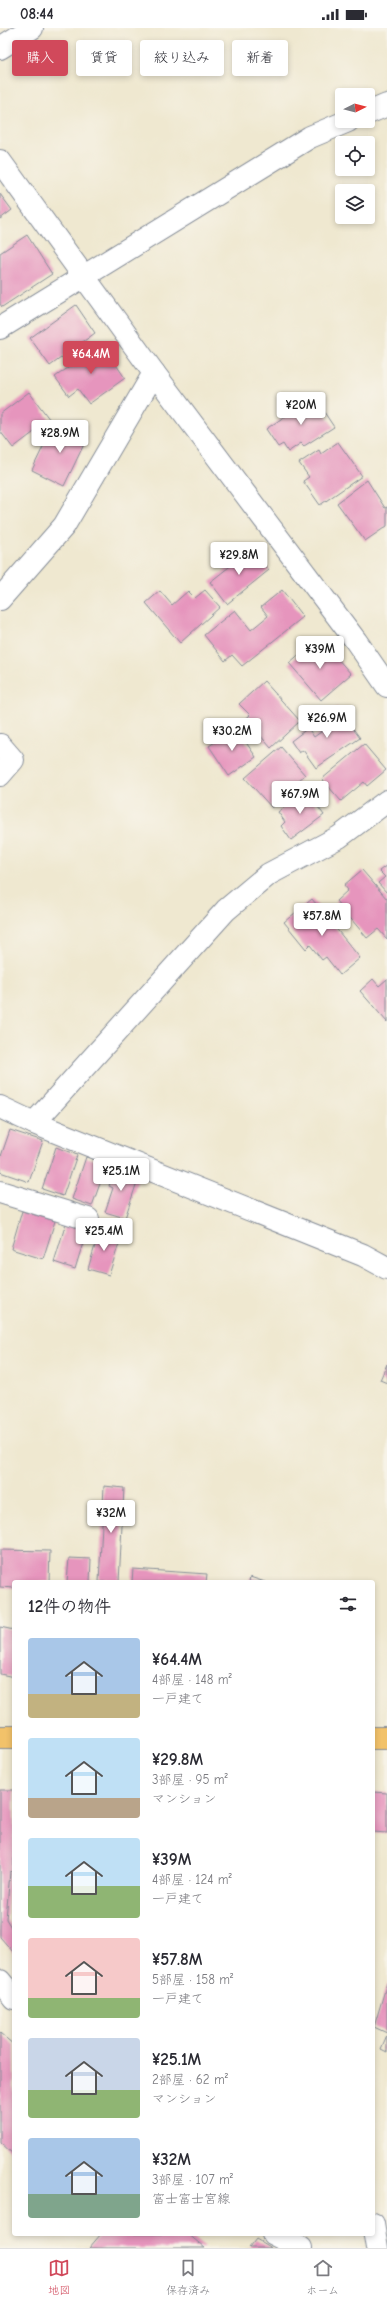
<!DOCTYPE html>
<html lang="ja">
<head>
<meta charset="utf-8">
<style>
	:root { --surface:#fff; --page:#f2f2f3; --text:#2b2b33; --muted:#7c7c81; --line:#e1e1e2; --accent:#d1495b }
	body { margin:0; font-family:"Comic Neue","Klee One",sans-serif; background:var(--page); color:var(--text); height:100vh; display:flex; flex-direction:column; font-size:15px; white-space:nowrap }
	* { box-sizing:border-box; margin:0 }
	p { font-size:13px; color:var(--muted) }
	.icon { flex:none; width:22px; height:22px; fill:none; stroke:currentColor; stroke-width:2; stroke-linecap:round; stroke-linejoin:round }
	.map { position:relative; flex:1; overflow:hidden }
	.sheet { position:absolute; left:12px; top:1552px; width:363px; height:656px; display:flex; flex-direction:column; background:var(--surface); border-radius:4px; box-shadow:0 2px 6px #0003 }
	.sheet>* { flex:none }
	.banner { position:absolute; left:12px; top:12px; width:363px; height:36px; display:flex; gap:8px }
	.needle { width:26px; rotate:84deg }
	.fabs { position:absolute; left:335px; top:60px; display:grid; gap:8px }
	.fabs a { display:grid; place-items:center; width:40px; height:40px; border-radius:4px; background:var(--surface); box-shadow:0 2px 6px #0003; font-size:20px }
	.price { position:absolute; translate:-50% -34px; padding:0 9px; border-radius:4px; background:#fff; color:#222; font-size:13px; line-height:26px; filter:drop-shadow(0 1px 2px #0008) }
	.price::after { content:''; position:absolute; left:50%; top:24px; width:12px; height:9px; margin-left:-6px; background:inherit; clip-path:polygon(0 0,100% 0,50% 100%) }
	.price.selected { background:var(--accent); color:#fff }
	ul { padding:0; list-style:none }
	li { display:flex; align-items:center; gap:12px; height:100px; padding:0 16px }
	li span { display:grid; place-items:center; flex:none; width:112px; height:80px; border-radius:4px; color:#555 }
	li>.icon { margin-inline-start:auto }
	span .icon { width:48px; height:48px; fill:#fffc; stroke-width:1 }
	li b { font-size:17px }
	h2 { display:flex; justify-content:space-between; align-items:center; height:48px; padding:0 16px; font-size:17px }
	.pill { padding:0 14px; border-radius:4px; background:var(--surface); box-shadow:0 2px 6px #0003; font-size:14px; line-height:36px }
	.pill.selected { background:var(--accent); color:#fff }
	.status { display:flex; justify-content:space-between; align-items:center; height:28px; padding:0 20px; background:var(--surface); direction:ltr }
	.status svg { height:11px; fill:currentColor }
	.tab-bar { display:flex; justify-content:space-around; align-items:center; height:56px; border-top:1px solid var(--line); background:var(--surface); font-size:11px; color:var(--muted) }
	.tab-bar a { display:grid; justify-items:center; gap:2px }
	.tab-bar .selected { color:var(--accent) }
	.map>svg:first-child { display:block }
</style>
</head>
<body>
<div class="status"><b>08:44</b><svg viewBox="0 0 49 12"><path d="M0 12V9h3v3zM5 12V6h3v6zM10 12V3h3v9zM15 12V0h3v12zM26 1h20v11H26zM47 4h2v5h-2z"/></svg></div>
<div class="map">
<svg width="387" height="2220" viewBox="0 0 387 2220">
	<rect width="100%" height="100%" fill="#f7f3e8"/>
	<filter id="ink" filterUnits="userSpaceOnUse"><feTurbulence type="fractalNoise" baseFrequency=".025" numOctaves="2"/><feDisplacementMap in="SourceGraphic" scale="8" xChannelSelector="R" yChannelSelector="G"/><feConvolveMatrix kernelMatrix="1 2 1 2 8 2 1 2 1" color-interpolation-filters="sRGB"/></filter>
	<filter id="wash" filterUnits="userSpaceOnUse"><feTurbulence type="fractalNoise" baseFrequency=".012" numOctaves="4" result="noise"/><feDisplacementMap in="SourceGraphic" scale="16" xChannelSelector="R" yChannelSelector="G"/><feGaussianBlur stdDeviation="0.9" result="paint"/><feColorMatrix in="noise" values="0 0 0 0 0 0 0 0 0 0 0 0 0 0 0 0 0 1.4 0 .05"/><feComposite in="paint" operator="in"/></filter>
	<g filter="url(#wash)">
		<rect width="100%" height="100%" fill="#efe8d0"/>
		<g id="blocks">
			<g fill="#e695bd">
				<path d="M 0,166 L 12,182 L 0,191 Z"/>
				<path d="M 27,207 L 52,246 L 2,279 L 0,276 L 0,225 Z"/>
				<path d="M 76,277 L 95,305 L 50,338 L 30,310 Z"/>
				<path d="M 102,316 L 125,350 L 89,376 L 78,361 L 69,368 L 55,349 Z"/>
				<path d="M 29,364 L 50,392 L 13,420 L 0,403 L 0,386 Z"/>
				<path d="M 314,369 L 334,399 L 304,418 L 301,415 L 288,424 L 283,416 L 278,419 L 266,401 Z"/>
				<path d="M 55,394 L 87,410 L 64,458 L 32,442 Z"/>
				<path d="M 338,414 L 362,448 L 320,477 L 303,453 L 309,449 L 299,435 L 319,422 L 321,426 Z"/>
				<path d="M 367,452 L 385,480 L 387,479 L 387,498 L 365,513 L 337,475 Z"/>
				<path d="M 252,521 L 269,542 L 227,576 L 210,554 Z"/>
				<path d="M 205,562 L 220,579 L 180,615 L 146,575 L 160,563 L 172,577 L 188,563 L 195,570 Z"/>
				<path d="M 282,562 L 303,589 L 242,638 L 232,627 L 225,633 L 204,607 L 235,582 L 251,602 L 268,588 L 261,579 Z"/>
				<path d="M 322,613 L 351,646 L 321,672 L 289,635 L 308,619 L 311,623 Z"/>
				<path d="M 264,653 L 300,693 L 271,720 L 259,706 L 254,710 L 241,695 L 250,687 L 239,676 Z"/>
				<path d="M 337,679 L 360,710 L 316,740 L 303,722 L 299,725 L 291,713 L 308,700 L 314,709 L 325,701 L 319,692 Z"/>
				<path d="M 236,700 L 256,729 L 229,748 L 209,718 Z"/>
				<path d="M 364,716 L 386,742 L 367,758 L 364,754 L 341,773 L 322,751 Z"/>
				<path d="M 281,719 L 305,747 L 293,757 L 295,760 L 272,780 L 245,750 Z"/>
				<path d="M 306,763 L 324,787 L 291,812 L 281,798 L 285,794 L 278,784 Z"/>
				<path d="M 387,837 L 387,865 L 378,855 L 385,849 L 379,843 Z"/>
				<path d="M 362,842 L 387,871 L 387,911 L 378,901 L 367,910 L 336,873 L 348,862 L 344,857 Z"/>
				<path d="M 312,871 L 360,930 L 340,947 L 326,929 L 322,932 L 310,917 L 306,921 L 284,894 Z"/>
				<path d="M 373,951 L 379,958 L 387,951 L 387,994 L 360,963 Z"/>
				<path d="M 10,1102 L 43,1113 L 29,1154 L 0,1144 L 0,1131 Z"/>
				<path d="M 56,1119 L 77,1127 L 63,1168 L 42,1161 Z"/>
				<path d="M 86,1129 L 107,1136 L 92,1178 L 72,1171 Z"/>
				<path d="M 115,1140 L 139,1148 L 125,1190 L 105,1184 L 113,1160 L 109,1158 Z"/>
				<path d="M 22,1183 L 55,1193 L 43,1231 L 11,1221 Z"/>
				<path d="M 66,1195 L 87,1202 L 75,1241 L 54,1234 Z"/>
				<path d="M 100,1201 L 121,1209 L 109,1247 L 88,1241 Z"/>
				<path d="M 387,1336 L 387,1355 L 380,1352 Z"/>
				<path d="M 104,1458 L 124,1460 L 119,1554 L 99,1554 Z"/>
				<path d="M 0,1522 L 50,1523 L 49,1554 L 14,1554 L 14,1560 L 0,1559 Z"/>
				<path d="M 69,1530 L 91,1531 L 90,1554 L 67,1554 Z"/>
				<path d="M 133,1541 L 207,1546 L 206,1554 L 132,1554 Z"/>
				<path d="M 250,1549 L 265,1554 L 249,1554 Z"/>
				<path d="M 0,1599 L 14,1602 L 14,1649 L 0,1646 Z"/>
				<path d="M 0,1762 L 14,1762 L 14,1843 L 10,1844 L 6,1891 L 14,1904 L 14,1925 L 0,1909 Z"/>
				<path d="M 373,1764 L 387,1765 L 387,1805 L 373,1804 Z"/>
				<path d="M 387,1955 L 387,2005 L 374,1999 Z"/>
				<path d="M 0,2005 L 14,2017 L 14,2127 L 0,2114 Z"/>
				<path d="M 387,2007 L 387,2024 L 381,2021 Z"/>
				<path d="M 101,2206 L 188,2206 L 205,2220 L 89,2220 Z"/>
				<path d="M 256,2211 L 271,2220 L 249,2220 Z"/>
			</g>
		</g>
	</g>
	<g filter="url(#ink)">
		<use href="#blocks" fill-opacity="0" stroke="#858c97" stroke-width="1"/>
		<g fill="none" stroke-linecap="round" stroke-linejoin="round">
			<defs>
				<g id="minor">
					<path d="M 0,20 L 32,0"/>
					<path d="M 368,85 L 387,77"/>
					<path d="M 0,133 L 154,345 L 356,613 L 387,658"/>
					<path d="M 0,300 L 310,109 L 348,93"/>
					<path d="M 0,571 L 64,498 L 154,345"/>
					<path d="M 0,717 L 13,732 L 0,747"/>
					<path d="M 0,1079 L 34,1095 L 363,1227 L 387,1240"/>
					<path d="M 34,1095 L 226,882 L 269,846 L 339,809 L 387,773"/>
					<path d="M 0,1164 L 88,1191"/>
					<path d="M 0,1953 L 14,1970"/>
					<path d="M 373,2196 L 377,2220"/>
					<path d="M 273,2206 L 301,2220"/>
				</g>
				<g id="major">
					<path d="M 0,1709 L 14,1709"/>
					<path d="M 373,1710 L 387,1710"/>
				</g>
			</defs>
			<use href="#minor" stroke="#858c97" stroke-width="24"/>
			<use href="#major" stroke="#858c97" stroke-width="24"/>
			<use href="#minor" stroke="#fff" stroke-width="22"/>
			<use href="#major" stroke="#f2c26a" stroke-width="22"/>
		</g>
	</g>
</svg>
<div class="fabs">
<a><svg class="needle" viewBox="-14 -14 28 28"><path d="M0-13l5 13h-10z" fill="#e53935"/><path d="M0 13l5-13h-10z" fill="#7c7c81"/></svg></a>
<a><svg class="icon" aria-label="locate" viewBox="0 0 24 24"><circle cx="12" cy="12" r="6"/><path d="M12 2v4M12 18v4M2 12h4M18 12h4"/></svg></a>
<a><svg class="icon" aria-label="layers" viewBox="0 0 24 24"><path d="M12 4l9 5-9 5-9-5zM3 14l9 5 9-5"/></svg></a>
</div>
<b class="price selected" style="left:91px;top:347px">¥64.4M</b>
<b class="price" style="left:301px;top:398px">¥20M</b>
<b class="price" style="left:60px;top:426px">¥28.9M</b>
<b class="price" style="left:239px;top:548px">¥29.8M</b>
<b class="price" style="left:320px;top:642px">¥39M</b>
<b class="price" style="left:327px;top:711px">¥26.9M</b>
<b class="price" style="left:232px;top:724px">¥30.2M</b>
<b class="price" style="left:300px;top:787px">¥67.9M</b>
<b class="price" style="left:322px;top:909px">¥57.8M</b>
<b class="price" style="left:121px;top:1164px">¥25.1M</b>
<b class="price" style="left:104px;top:1224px">¥25.4M</b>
<b class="price" style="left:111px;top:1506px">¥32M</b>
<div class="banner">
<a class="pill selected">購入</a>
<a class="pill">賃貸</a>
<a class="pill">絞り込み</a>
<a class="pill">新着</a>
</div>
<section class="sheet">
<h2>12件の物件<svg class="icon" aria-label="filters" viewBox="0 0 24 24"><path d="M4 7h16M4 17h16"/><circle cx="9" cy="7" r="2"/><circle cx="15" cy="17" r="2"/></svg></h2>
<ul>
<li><span style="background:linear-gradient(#a9c7e8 70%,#c2b280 0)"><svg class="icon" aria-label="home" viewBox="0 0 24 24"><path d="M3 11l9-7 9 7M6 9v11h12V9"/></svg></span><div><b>¥64.4M</b><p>4部屋 · 148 m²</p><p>一戸建て</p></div></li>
<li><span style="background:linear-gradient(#bfe0f5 75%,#b9a48a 0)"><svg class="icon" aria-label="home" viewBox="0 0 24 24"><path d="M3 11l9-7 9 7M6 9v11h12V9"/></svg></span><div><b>¥29.8M</b><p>3部屋 · 95 m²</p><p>マンション</p></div></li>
<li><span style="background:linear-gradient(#bfe0f5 60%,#8fb573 0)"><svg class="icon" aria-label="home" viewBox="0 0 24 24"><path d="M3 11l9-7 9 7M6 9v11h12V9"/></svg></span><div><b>¥39M</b><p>4部屋 · 124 m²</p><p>一戸建て</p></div></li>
<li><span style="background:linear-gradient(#f6c9c9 75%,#8fb573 0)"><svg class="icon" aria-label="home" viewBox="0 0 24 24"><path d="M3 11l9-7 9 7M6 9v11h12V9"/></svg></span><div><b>¥57.8M</b><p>5部屋 · 158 m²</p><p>一戸建て</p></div></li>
<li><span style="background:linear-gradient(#c9d6e8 65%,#8fb573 0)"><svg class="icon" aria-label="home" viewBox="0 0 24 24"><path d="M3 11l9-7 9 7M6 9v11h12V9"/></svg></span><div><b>¥25.1M</b><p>2部屋 · 62 m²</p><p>マンション</p></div></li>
<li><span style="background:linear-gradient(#a9c7e8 70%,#7fa58c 0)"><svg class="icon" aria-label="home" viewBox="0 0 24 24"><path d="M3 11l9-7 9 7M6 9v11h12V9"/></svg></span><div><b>¥32M</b><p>3部屋 · 107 m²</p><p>富士富士宮線</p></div></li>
</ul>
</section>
</div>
<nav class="tab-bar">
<a class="selected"><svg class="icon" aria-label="map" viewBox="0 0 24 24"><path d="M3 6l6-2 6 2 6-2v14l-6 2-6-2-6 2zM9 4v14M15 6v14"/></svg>地図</a>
<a><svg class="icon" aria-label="saved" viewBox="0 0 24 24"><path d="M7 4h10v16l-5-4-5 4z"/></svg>保存済み</a>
<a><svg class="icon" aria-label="home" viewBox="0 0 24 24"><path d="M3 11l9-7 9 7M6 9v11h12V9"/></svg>ホーム</a>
</nav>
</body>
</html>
